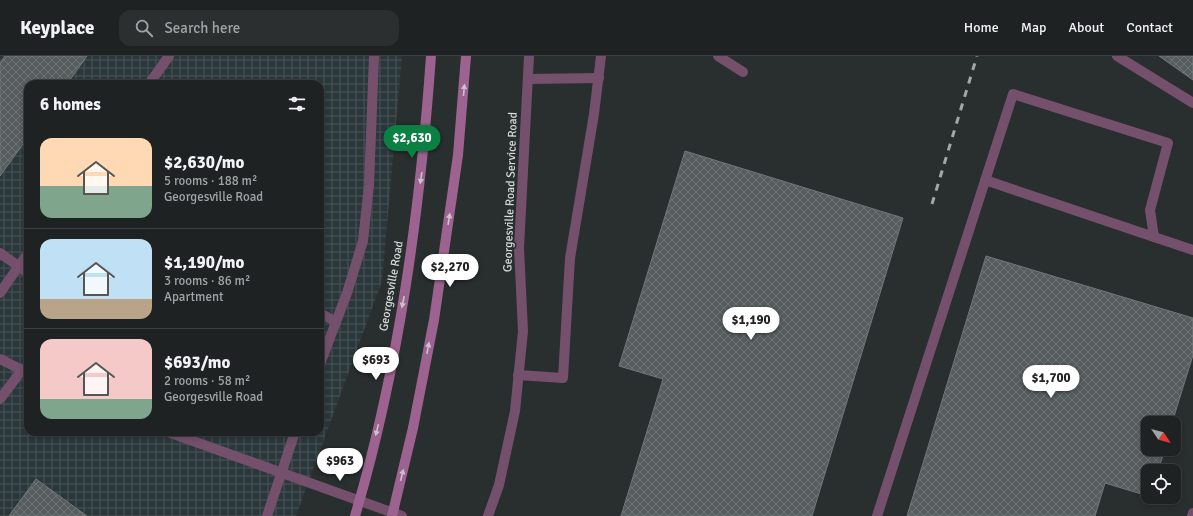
<!DOCTYPE html>
<html lang="en">
<head>
<meta charset="utf-8">
<style>
	:root { --surface:#1f2223; --page:#2c2f30; --text:#f1f3f6; --muted:#a1a4a6; --line:#3c3f41; --accent:#0b8043 }
	body { margin:0; font-family:Signika,sans-serif; background:var(--page); color:var(--text); height:100vh; display:flex; flex-direction:column; font-size:15px; white-space:nowrap }
	* { box-sizing:border-box; margin:0 }
	p { font-size:13px; color:var(--muted) }
	.icon { flex:none; width:22px; height:22px; fill:none; stroke:currentColor; stroke-width:2; stroke-linecap:round; stroke-linejoin:round }
	.map { position:relative; flex:1; overflow:hidden }
	.panel { position:absolute; left:24px; top:24px; width:300px; height:356px; display:flex; flex-direction:column; background:var(--surface); border-radius:12px; box-shadow:0 2px 6px #0003,0 0 0 1px var(--line) }
	.panel>* { flex:none }
	.needle { width:26px; rotate:125deg }
	.fabs { position:absolute; left:1141px; top:360px; display:grid; gap:8px }
	.fabs a { display:grid; place-items:center; width:40px; height:40px; border-radius:8px; background:var(--surface); box-shadow:0 2px 6px #0003,0 0 0 1px var(--line); font-size:20px }
	.price { position:absolute; translate:-50% -34px; padding:0 9px; border-radius:14px; background:#fff; color:#222; font-size:13px; line-height:26px; filter:drop-shadow(0 1px 2px #0008) }
	.price::after { content:''; position:absolute; left:50%; top:24px; width:12px; height:9px; margin-left:-6px; background:inherit; clip-path:polygon(0 0,100% 0,50% 100%) }
	.price.on { background:var(--accent); color:#fff }
	ul { padding:0; list-style:none }
	li { display:flex; align-items:center; gap:12px; height:100px; padding:0 16px }
	li+li { border-top:1px solid var(--line) }
	li span { display:grid; place-items:center; flex:none; width:112px; height:80px; border-radius:12px; color:#555 }
	li>.icon { margin-inline-start:auto }
	span .icon { width:48px; height:48px; fill:#fffc; stroke-width:1 }
	li b { font-size:17px }
	h2 { display:flex; justify-content:space-between; align-items:center; height:48px; padding:0 16px; font-size:17px }
	header { display:flex; align-items:center; gap:24px; box-sizing:border-box; height:56px; padding:0 20px; background:var(--surface); border-bottom:1px solid var(--line) }
	header strong { font-size:19px }
	nav { display:flex; gap:22px; margin-inline-start:auto; font-size:14px }
	.search { width:280px; height:36px; background:var(--page); display:flex; align-items:center; gap:10px; box-sizing:border-box; padding:0 14px; border-radius:12px; color:var(--muted); font-size:15px }
	.map>svg:first-child { display:block }
</style>
</head>
<body>
<header>
<strong>Keyplace</strong>
<div class="search"><svg class="icon" aria-label="search" viewBox="0 0 24 24"><circle cx="10" cy="10" r="6"/><path d="M15 15l6 6"/></svg>Search here</div>
<nav><a>Home</a><a>Map</a><a>About</a><a>Contact</a></nav>
</header>
<div class="map">
<svg width="1193" height="460" viewBox="0 0 1193 460">
	<defs>
		<pattern id="industrial-grid" width="8" height="8" patternUnits="userSpaceOnUse"><rect width="8" height="8" fill="#2b383b"/><path d="M0 4h8M4 0v8" fill="none" stroke="#495457"/></pattern>
		<pattern id="building-cross-hatch" width="8" height="8" patternUnits="userSpaceOnUse"><rect width="8" height="8" fill="#575d5e"/><path d="M0 0l8 8M0 8l8-8" fill="none" stroke="#6e7474"/></pattern>
	</defs>
	<rect width="100%" height="100%" fill="#292e2f"/>
	<path fill="url(#industrial-grid)" fill-rule="evenodd" d="M 0,0 L 402,0 L 382,225 L 296,460 L 0,460 ZM 28,28 L 320,28 L 320,376 L 28,376 Z"/>
	<g fill="url(#building-cross-hatch)" stroke="#717879">
		<path d="M 5,0 L 87,0 L 67,28 L 28,28 L 28,81 L 0,120 L 0,7 Z"/>
		<path d="M 1159,0 L 1193,0 L 1193,24 Z"/>
		<path d="M 685,95 L 903,162 L 812,460 L 621,460 L 663,323 L 619,310 Z"/>
		<path d="M 986,200 L 1193,262 L 1193,299 L 1172,367 L 1148,367 L 1148,393 L 1165,393 L 1158,415 L 1148,415 L 1148,440 L 1105,427 L 1095,460 L 907,460 Z"/>
		<path d="M 36,423 L 87,460 L 9,460 Z"/>
	</g>
	<g fill="none" stroke-linecap="round" stroke-linejoin="round">
		<g stroke="#75506c" stroke-width="10">
			<path d="M 718,0 L 743,16"/>
			<path d="M 1117,0 L 1193,47"/>
			<path d="M 528,23 L 599,22"/>
			<path d="M 149,28 L 169,0"/>
			<path d="M 985,124 L 1154,181"/>
			<path d="M 0,197 L 28,217"/>
			<path d="M 0,237 L 28,197"/>
			<path d="M 320,257 L 336,266"/>
			<path d="M 320,308 L 347,237 L 363,185 L 369,129 L 374,0"/>
			<path d="M 518,319 L 563,322 L 570,202 L 594,58 L 601,0"/>
			<path d="M 0,343 L 22,314"/>
			<path d="M 267,460 L 295,376"/>
			<path d="M 488,460 L 499,429 L 515,355 L 523,275 L 519,192 L 529,0"/>
			<path d="M 877,460 L 1013,38 L 1168,87 L 1150,154 L 1154,181 L 1193,194"/>
			<path d="M 1192,460 L 1193,457"/>
		</g>
		<g stroke="#75506c" stroke-width="10">
			<path d="M 0,303 L 28,317"/>
			<path d="M 168,376 L 402,460"/>
		</g>
		<g stroke="#9d6390" stroke-width="10">
			<path d="M 355,460 C 399,311 420,155 431,0"/>
			<path d="M 392,460 L 413,372 L 434,264 L 458,99 L 466,0"/>
		</g>
		<path stroke="#a3a7a8" stroke-width="3" stroke-dasharray="7 7" stroke-linecap="butt" d="M 932,148 L 977,0"/>
	</g>
	<defs><path id="oneway-solid" d="M-6-.8H1V-3.2L6.5 0L1 3.2V.8H-6Z"/></defs>
	<g fill="#cbc2cc">
		<use href="#oneway-solid" transform="translate(464 34) rotate(-85)"/>
		<use href="#oneway-solid" transform="translate(421 122) rotate(98)"/>
		<use href="#oneway-solid" transform="translate(449 163) rotate(-81)"/>
		<use href="#oneway-solid" transform="translate(403 246) rotate(101)"/>
		<use href="#oneway-solid" transform="translate(428 292) rotate(-79)"/>
		<use href="#oneway-solid" transform="translate(377 374) rotate(104)"/>
		<use href="#oneway-solid" transform="translate(402 419) rotate(-76)"/>
	</g>
	<g text-anchor="middle" stroke-width="3.5" stroke-linejoin="round" paint-order="stroke">
		<g font-size="12" fill="#d6dadb" stroke="#292e2f">
			<text transform="translate(510 136) rotate(-88)" y="4">Georgesville Road Service Road</text>
			<text transform="translate(391 230) rotate(-80)" y="4">Georgesville Road</text>
		</g>
	</g>
</svg>
<div class="fabs">
<a><svg class="needle" viewBox="-14 -14 28 28"><path d="M0-13l5 13h-10z" fill="#e53935"/><path d="M0 13l5-13h-10z" fill="#a1a4a6"/></svg></a>
<a><svg class="icon" aria-label="locate" viewBox="0 0 24 24"><circle cx="12" cy="12" r="6"/><path d="M12 2v4M12 18v4M2 12h4M18 12h4"/></svg></a>
</div>
<b class="price on" style="left:412px;top:103px">$2,630</b>
<b class="price" style="left:450px;top:232px">$2,270</b>
<b class="price" style="left:751px;top:285px">$1,190</b>
<b class="price" style="left:376px;top:325px">$693</b>
<b class="price" style="left:1051px;top:343px">$1,700</b>
<b class="price" style="left:340px;top:426px">$963</b>
<section class="panel">
<h2>6 homes<svg class="icon" aria-label="filters" viewBox="0 0 24 24"><path d="M4 7h16M4 17h16"/><circle cx="9" cy="7" r="2"/><circle cx="15" cy="17" r="2"/></svg></h2>
<ul>
<li><span style="background:linear-gradient(#ffd9b3 60%,#7fa58c 0)"><svg class="icon" aria-label="home" viewBox="0 0 24 24"><path d="M3 11l9-7 9 7M6 9v11h12V9"/></svg></span><div><b>$2,630/mo</b><p>5 rooms · 188 m²</p><p>Georgesville Road</p></div></li>
<li><span style="background:linear-gradient(#bfe0f5 75%,#b9a48a 0)"><svg class="icon" aria-label="home" viewBox="0 0 24 24"><path d="M3 11l9-7 9 7M6 9v11h12V9"/></svg></span><div><b>$1,190/mo</b><p>3 rooms · 86 m²</p><p>Apartment</p></div></li>
<li><span style="background:linear-gradient(#f6c9c9 75%,#7fa58c 0)"><svg class="icon" aria-label="home" viewBox="0 0 24 24"><path d="M3 11l9-7 9 7M6 9v11h12V9"/></svg></span><div><b>$693/mo</b><p>2 rooms · 58 m²</p><p>Georgesville Road</p></div></li>
</ul>
</section>
</div>
</body>
</html>
